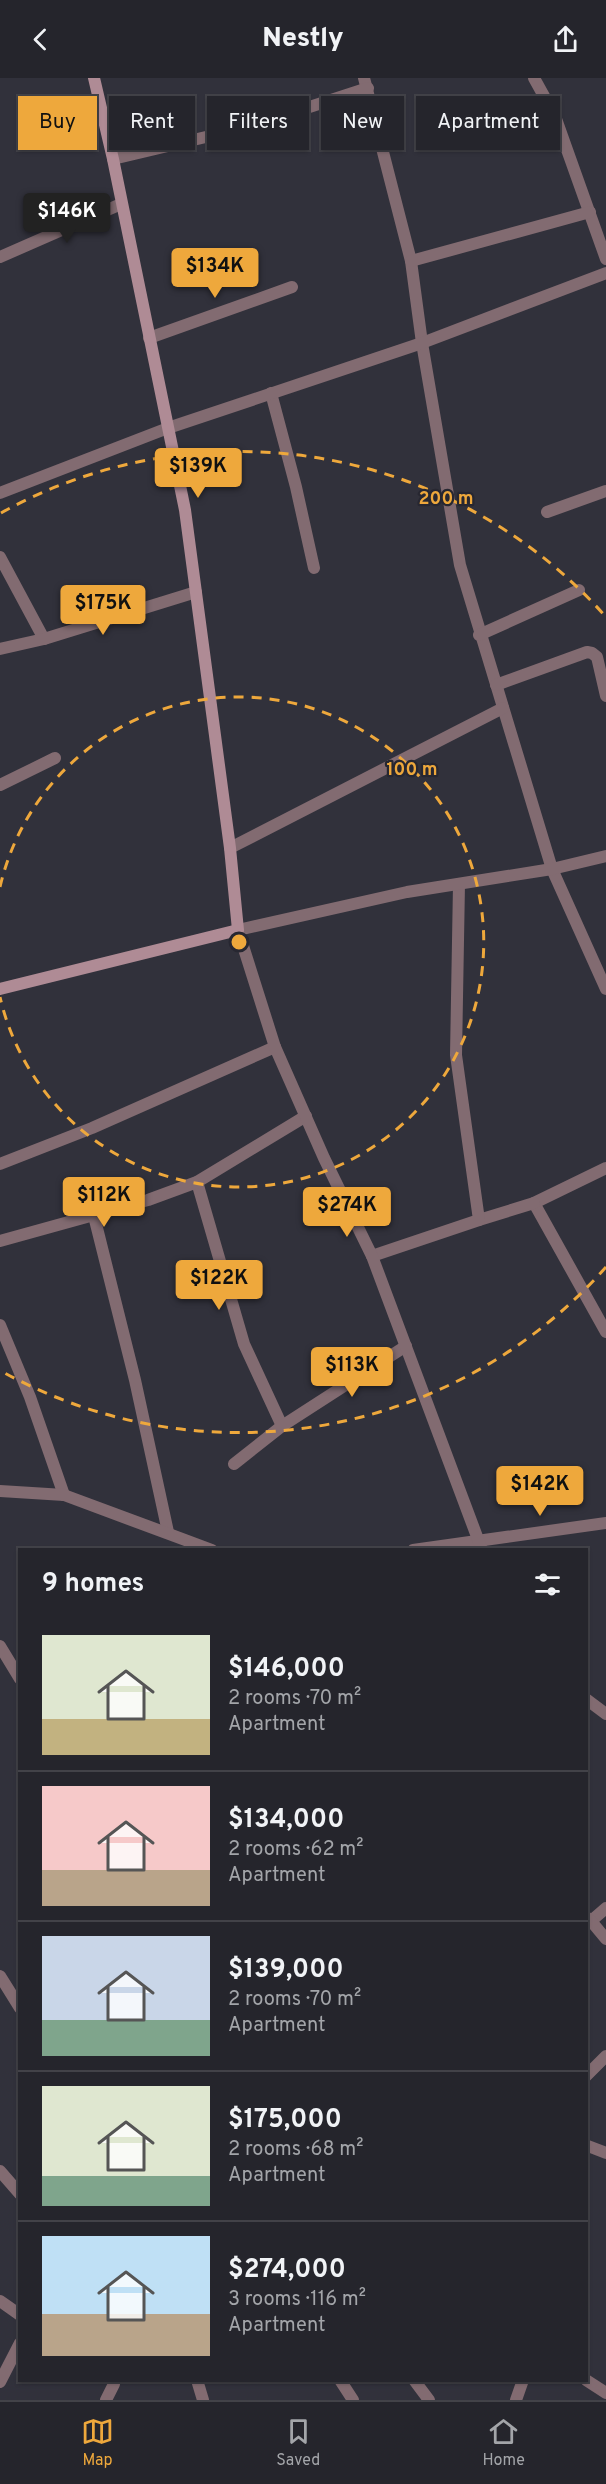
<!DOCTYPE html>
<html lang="en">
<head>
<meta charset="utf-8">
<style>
	:root { --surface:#25252c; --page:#313138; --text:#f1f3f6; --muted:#a3a5a9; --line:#424248; --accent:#eea83c }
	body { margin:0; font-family:Overpass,sans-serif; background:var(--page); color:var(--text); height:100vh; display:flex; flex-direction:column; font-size:22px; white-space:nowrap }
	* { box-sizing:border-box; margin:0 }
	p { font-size:20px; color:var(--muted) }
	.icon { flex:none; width:33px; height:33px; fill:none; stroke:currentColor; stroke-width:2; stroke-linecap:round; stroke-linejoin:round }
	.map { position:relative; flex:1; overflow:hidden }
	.drawer { position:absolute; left:18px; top:1470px; width:570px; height:834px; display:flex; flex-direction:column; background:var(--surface); border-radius:0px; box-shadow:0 2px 4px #0004,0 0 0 2px var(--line) }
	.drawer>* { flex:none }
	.top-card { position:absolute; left:18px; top:18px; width:570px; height:54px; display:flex; gap:12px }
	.price { position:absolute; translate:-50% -51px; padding:0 14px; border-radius:6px; background:var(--accent); color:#111; font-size:20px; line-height:39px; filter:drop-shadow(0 2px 3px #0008) }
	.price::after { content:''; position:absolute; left:50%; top:36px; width:18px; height:14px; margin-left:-9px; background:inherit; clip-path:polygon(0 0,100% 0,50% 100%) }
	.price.on { background:#222; color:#fff }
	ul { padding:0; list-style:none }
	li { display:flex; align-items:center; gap:18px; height:150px; padding:0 24px }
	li+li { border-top:2px solid var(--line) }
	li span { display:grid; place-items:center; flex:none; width:168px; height:120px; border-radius:0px; color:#555 }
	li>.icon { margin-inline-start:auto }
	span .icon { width:72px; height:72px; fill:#fffc; stroke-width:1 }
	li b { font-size:26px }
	h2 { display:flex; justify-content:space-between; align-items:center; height:72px; padding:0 24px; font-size:26px }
	.pill { padding:0 21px; border-radius:0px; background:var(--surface); box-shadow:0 2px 4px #0004,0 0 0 2px var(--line); font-size:21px; line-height:54px }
	.pill.on { background:var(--accent); color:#111 }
	header { display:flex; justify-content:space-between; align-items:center; height:78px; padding:0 24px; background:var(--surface); font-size:27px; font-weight:800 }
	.tabs { display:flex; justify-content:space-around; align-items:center; height:84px; border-top:2px solid var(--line); background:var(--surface); font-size:16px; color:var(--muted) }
	.tabs a { display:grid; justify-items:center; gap:3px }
	.tabs .on { color:var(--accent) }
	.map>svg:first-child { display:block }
</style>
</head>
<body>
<header><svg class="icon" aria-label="back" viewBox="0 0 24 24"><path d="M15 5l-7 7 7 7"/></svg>Nestly<svg class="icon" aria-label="share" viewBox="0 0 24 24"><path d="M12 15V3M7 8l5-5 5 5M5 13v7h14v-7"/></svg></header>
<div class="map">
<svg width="606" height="2322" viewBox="0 0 606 2322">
	<rect width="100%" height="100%" fill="#31313b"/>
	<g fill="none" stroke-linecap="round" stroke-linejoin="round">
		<g stroke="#826b71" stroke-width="12">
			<path d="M 364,0 L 411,183 L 422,265 L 460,487 L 552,791 L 606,911"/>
			<path d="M 534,0 L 555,38 L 606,181"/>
			<path d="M 113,81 L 248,49 L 368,10"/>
			<path d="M 0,179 L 121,126"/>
			<path d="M 411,183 L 590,134"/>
			<path d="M 149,260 L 292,209"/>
			<path d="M 271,315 L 296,409 L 314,490"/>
			<path d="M 0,415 L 168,350 L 422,265 L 606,195"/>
			<path d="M 547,434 L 606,413"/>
			<path d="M 0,479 L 44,561"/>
			<path d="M 479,557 L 579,512"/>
			<path d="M 0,571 L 44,561 L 196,514"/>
			<path d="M 496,607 L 587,574 L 592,575 L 597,579 L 606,618"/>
			<path d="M 0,707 L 55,680"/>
			<path d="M 230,770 L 503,630"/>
			<path d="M 0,1086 L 92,1050 L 275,969"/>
			<path d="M 606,1090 L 534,1125 L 606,1254"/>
			<path d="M 197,1104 L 244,1266 L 282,1348"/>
			<path d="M 94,1138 L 135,1302 L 168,1454"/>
			<path d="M 479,1142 L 534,1125"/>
			<path d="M 0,1163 L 148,1122 L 197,1104 L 306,1038"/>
			<path d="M 372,1178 L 479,1142 L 456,977 L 459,806"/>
			<path d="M 0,1247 L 30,1319 L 64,1417"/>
			<path d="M 234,1386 L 282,1348 L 406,1268"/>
			<path d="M 0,1413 L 64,1417 L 212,1472"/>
			<path d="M 413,1472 L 606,1445"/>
			<path d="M 482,1472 L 372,1178 L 324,1080 L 275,969 L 238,852 L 407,814 L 552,791 L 606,778"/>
			<path d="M 0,1568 L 20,1601"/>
			<path d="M 586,1621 L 606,1636"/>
			<path d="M 586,1839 L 591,1843 L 606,1830"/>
			<path d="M 591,1843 L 606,1861"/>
			<path d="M 0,1898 L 20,1930"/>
			<path d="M 586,1998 L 606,1978"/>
			<path d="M 588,2068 L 606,2075"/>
			<path d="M 0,2093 L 20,2116"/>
			<path d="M 0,2223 L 20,2237"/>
			<path d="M 197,2302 L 203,2322"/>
			<path d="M 340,2302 L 353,2322"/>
			<path d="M 414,2302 L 429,2322"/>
			<path d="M 586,2302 L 606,2315"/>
			<path d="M 0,2304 L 20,2265"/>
			<path d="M 106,2322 L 114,2306"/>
			<path d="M 516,2322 L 523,2302"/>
		</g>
		<path stroke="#af8b95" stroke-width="12" d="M 0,911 L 238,852 L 230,770 L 185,432 L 113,81 L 94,0"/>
	</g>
	<g fill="none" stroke="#eea83c" stroke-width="3" stroke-dasharray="10 8">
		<path d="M0 809A245 245 0 1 1 0 919"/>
		<path d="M606 1189A490 490 0 0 1 1 1293M1 435A490 490 0 0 1 606 539"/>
	</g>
	<circle cx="239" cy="864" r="9" fill="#eea83c" stroke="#272731" stroke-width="3"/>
	<g font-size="18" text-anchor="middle" font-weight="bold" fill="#eea83c" stroke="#272731" stroke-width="4.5" stroke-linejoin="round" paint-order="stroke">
		<text x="446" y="426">200 m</text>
		<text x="412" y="697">100 m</text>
	</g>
</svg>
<b class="price on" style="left:67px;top:166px">$146K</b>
<b class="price" style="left:215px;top:221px">$134K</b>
<b class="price" style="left:198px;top:421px">$139K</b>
<b class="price" style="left:103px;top:558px">$175K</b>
<b class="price" style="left:104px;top:1150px">$112K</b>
<b class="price" style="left:347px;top:1160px">$274K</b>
<b class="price" style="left:219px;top:1233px">$122K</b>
<b class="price" style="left:352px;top:1320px">$113K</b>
<b class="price" style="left:540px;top:1439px">$142K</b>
<div class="top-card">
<a class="pill on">Buy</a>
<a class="pill">Rent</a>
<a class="pill">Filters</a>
<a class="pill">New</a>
<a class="pill">Apartment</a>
</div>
<section class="drawer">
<h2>9 homes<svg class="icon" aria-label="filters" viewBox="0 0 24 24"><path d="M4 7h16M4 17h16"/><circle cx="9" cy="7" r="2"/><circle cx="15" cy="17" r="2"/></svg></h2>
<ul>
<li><span style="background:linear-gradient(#dfe7d0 70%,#c2b280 0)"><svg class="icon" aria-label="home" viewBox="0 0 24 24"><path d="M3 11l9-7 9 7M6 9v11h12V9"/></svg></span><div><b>$146,000</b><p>2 rooms · 70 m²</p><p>Apartment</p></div></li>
<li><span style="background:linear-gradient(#f6c9c9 70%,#b9a48a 0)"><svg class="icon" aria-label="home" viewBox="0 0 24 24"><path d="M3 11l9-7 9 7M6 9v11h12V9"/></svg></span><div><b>$134,000</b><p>2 rooms · 62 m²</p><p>Apartment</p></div></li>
<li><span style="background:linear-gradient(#c9d6e8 70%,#7fa58c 0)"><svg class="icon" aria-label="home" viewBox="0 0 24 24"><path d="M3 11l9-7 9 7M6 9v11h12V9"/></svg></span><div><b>$139,000</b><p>2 rooms · 70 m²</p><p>Apartment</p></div></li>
<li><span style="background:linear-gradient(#dfe7d0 75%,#7fa58c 0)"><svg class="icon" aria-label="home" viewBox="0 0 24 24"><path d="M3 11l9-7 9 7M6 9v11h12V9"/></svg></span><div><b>$175,000</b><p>2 rooms · 68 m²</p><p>Apartment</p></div></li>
<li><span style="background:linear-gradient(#bfe0f5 65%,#b9a48a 0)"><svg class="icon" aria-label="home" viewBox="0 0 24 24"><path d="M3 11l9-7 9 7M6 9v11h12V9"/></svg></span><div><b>$274,000</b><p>3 rooms · 116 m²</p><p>Apartment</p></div></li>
</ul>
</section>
</div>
<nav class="tabs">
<a class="on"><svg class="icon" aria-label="map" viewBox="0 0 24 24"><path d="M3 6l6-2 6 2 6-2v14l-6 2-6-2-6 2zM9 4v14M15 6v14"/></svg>Map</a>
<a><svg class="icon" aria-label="saved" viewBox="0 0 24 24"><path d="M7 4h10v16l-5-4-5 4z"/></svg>Saved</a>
<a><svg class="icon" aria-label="home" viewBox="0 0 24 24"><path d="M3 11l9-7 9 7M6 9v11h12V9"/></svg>Home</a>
</nav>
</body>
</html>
